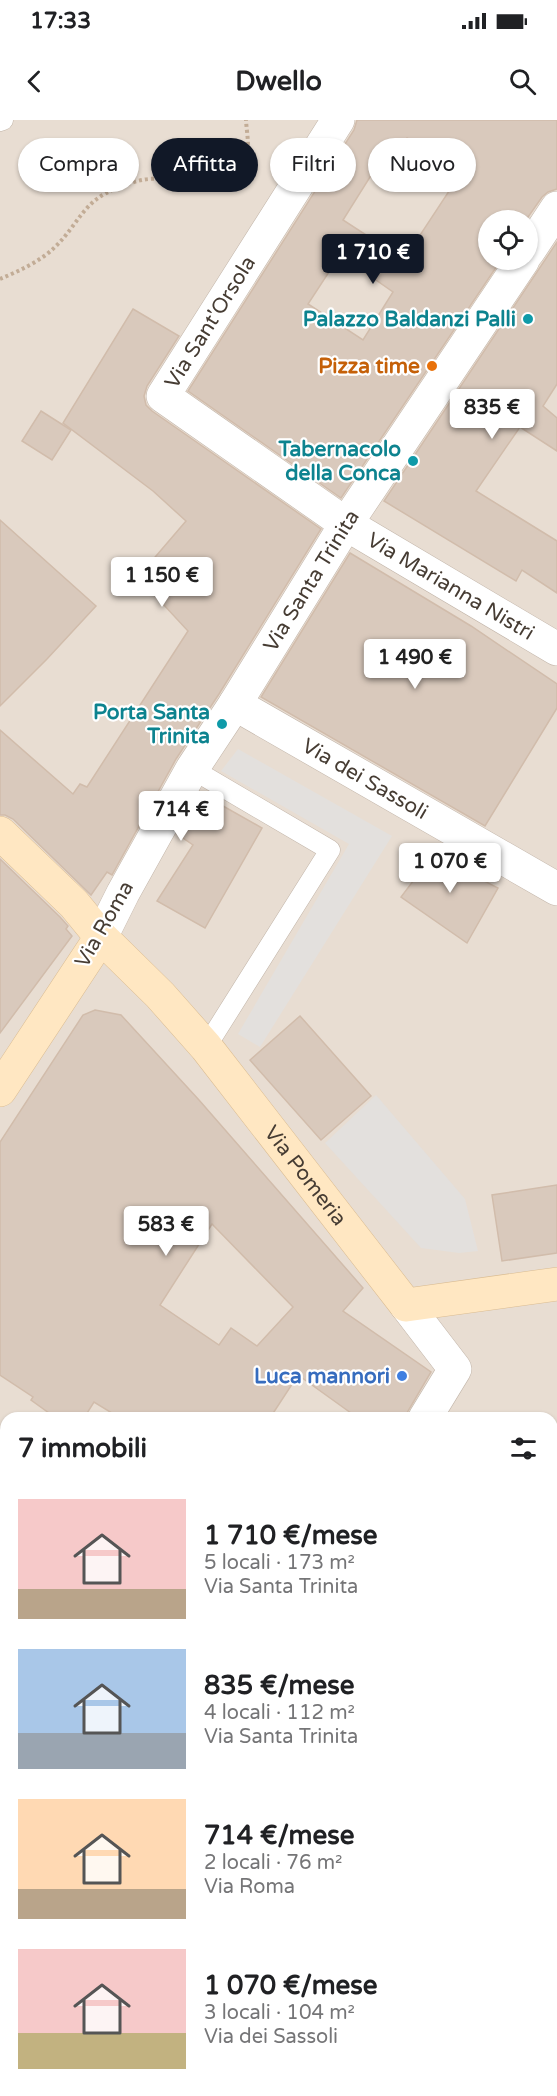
<!DOCTYPE html>
<html lang="it">
<head>
<meta charset="utf-8">
<style>
	:root { --surface:#fff; --page:#f6f6f6; --text:#202124; --muted:#757577; --accent:#111827 }
	body { margin:0; font-family:"Varela Round",sans-serif; background:var(--page); color:var(--text); height:100vh; display:flex; flex-direction:column; font-size:22px; white-space:nowrap }
	* { box-sizing:border-box; margin:0 }
	p { font-size:20px; color:var(--muted) }
	.icon { flex:none; width:33px; height:33px; fill:none; stroke:currentColor; stroke-width:2; stroke-linecap:round; stroke-linejoin:round }
	.map { position:relative; flex:1; overflow:hidden }
	.drawer { position:absolute; left:0px; top:1292px; width:558px; height:686px; display:flex; flex-direction:column; background:var(--surface); border-radius:18px 18px 0 0; box-shadow:0 2px 4px #0004 }
	.drawer>* { flex:none }
	.banner { position:absolute; left:18px; top:18px; width:522px; height:54px; display:flex; gap:12px }
	.controls { position:absolute; left:478px; top:90px; display:grid; gap:12px }
	.controls a { display:grid; place-items:center; width:60px; height:60px; border-radius:50%; background:var(--surface); box-shadow:0 2px 4px #0004; font-size:30px }
	.price { position:absolute; translate:-50% -51px; padding:0 14px; border-radius:6px; background:#fff; color:#222; font-size:20px; line-height:39px; filter:drop-shadow(0 2px 3px #0008) }
	.price::after { content:''; position:absolute; left:50%; top:36px; width:18px; height:14px; margin-left:-9px; background:inherit; clip-path:polygon(0 0,100% 0,50% 100%) }
	.price.on { background:var(--accent); color:#fff }
	ul { padding:0; list-style:none }
	li { display:flex; align-items:center; gap:18px; height:150px; padding:0 18px }
	li span { display:grid; place-items:center; flex:none; width:168px; height:120px; border-radius:0px; color:#555 }
	li>.icon { margin-inline-start:auto }
	span .icon { width:72px; height:72px; fill:#fffc; stroke-width:1 }
	li b { font-size:26px }
	h2 { display:flex; justify-content:space-between; align-items:center; height:72px; padding:0 18px; font-size:26px }
	.tag { padding:0 21px; border-radius:27px; background:var(--surface); box-shadow:0 2px 4px #0004; font-size:21px; line-height:54px }
	.tag.on { background:var(--accent); color:#fff }
	.status { display:flex; justify-content:space-between; align-items:center; height:42px; padding:0 30px; background:var(--surface); direction:ltr }
	.status svg { height:16px; fill:currentColor }
	header { display:flex; justify-content:space-between; align-items:center; height:78px; padding:0 18px; background:var(--surface); font-size:27px; font-weight:700 }
	.map>svg:first-child { display:block }
</style>
</head>
<body>
<div class="status"><b>17:33</b><svg viewBox="0 0 49 12"><path d="M0 12V9h3v3zM5 12V6h3v6zM10 12V3h3v9zM15 12V0h3v12zM26 1h20v11H26zM47 4h2v5h-2z"/></svg></div>
<header><svg class="icon" aria-label="back" viewBox="0 0 24 24"><path d="M15 5l-7 7 7 7"/></svg>Dwello<svg class="icon" aria-label="search" viewBox="0 0 24 24"><circle cx="10" cy="10" r="6"/><path d="M15 15l6 6"/></svg></header>
<div class="map">
<svg width="557" height="1976" viewBox="0 0 557 1976">
	<rect width="100%" height="100%" fill="#f3ece4"/>
	<path fill="#e8ddd2" fill-rule="evenodd" d="M 0,0 L 557,0 L 557,1976 L 0,1976 ZM 489,100 L 528,100 L 528,140 L 489,140 ZM 6,1298 L 552,1298 L 552,1971 L 6,1971 Z"/>
	<g fill="#e3e0dd">
		<path d="M 238,629 L 392,716 L 260,927 L 238,914 L 349,724 L 221,651 Z"/>
		<path d="M 376,975 L 465,1079 L 478,1131 L 459,1133 L 421,1128 L 325,1023 Z"/>
	</g>
	<g fill="#d9c9bc" stroke="#d1bcab" stroke-width="1.5" fill-rule="evenodd">
		<path d="M 357,0 L 557,0 L 557,69 L 548,72 L 542,77 L 526,100 L 489,100 L 489,140 L 501,140 L 341,378 L 188,271 L 354,10 ZM 407,18 L 461,53 L 405,138 L 401,135 L 400,137 L 343,100 L 385,33 L 394,39 ZM 340,135 L 393,172 L 363,220 L 308,184 Z"/>
		<path d="M 557,122 L 557,264 L 543,286 L 557,298 L 557,331 L 520,307 L 476,371 L 557,421 L 557,473 L 522,450 L 516,461 L 384,381 Z"/>
		<path d="M 133,189 L 179,216 L 147,266 L 144,276 L 146,285 L 152,291 L 321,409 L 219,574 L 176,639 L 112,755 L 107,752 L 91,775 L 13,699 L 5,695 L 0,695 L 0,610 L 73,674 L 80,664 L 87,667 L 188,511 L 138,457 L 186,401 L 153,371 L 63,303 Z"/>
		<path d="M 41,291 L 71,310 L 52,340 L 22,321 Z"/>
		<path d="M 0,400 L 96,486 L 47,539 L 0,586 Z"/>
		<path d="M 350,433 L 471,506 L 557,564 L 557,588 L 485,706 L 261,577 Z"/>
		<path d="M 200,673 L 262,708 L 205,808 L 157,781 L 193,725 L 177,714 Z"/>
		<path d="M 441,724 L 465,738 L 459,748 L 498,768 L 467,823 L 401,777 Z"/>
		<path d="M 0,739 L 60,797 L 68,806 L 66,809 L 72,816 L 0,913 Z"/>
		<path d="M 95,890 L 121,895 L 199,980 L 363,1168 L 343,1191 L 431,1252 L 404,1298 L 358,1298 L 298,1255 L 270,1298 L 120,1298 L 94,1282 L 84,1298 L 56,1298 L 31,1280 L 33,1277 L 0,1255 L 0,1022 L 83,895 ZM 212,1104 L 293,1187 L 257,1226 L 231,1208 L 219,1225 L 160,1185 Z"/>
		<path d="M 300,896 L 371,976 L 321,1020 L 250,940 Z"/>
		<path d="M 557,1065 L 557,1133 L 502,1141 L 492,1075 Z"/>
	</g>
	<g fill="none" stroke-linecap="round" stroke-linejoin="round">
		<defs>
			<g id="lane">
				<path d="M 0,1 L 3,0"/>
				<path d="M 192,649 L 330,730 L 206,927"/>
			</g>
			<g id="street">
				<path id="s1" d="M 338,0 L 163,276 L 346,404 L 557,529"/>
				<path d="M 528,132 L 557,88"/>
				<path id="s2" d="M 235,584 L 557,769"/>
				<path id="s3" d="M 101,817 L 123,773 L 192,649 L 235,584 L 346,404 L 523,140"/>
				<path d="M 406,1185 L 455,1249 L 425,1298"/>
				<path d="M 0,1670 L 6,1674"/>
				<path d="M 552,1766 L 557,1757"/>
				<path d="M 518,1971 L 527,1976"/>
				<path d="M 3,1976 L 6,1971"/>
				<path d="M 434,1976 L 436,1971"/>
			</g>
			<g id="secondary">
				<path id="s4" d="M 0,713 L 74,784 L 101,817 L 160,875 L 206,927 L 406,1185 L 557,1164"/>
				<path d="M 0,970 L 101,817"/>
			</g>
		</defs>
		<use href="#lane" stroke="#c2b5a9" stroke-width="21"/>
		<use href="#street" stroke="#c2b5a9" stroke-width="34"/>
		<use href="#secondary" stroke="#dabc92" stroke-width="34"/>
		<g stroke="#c2ac96" stroke-width="4" stroke-dasharray="3 3" stroke-linecap="butt">
			<path d="M 0,159 C 19,151 41,141 55,127 C 79,104 83,80 118,68 C 127,64 138,60 149,59 C 183,56 204,78 237,52 C 253,39 247,18 246,0"/>
			<path d="M 552,1595 L 557,1597"/>
		</g>
		<use href="#lane" stroke="#fff" stroke-width="20"/>
		<use href="#street" stroke="#fff" stroke-width="33"/>
		<use href="#secondary" stroke="#ffe7c2" stroke-width="33"/>
	</g>
	<g fill="#0f9aa8" stroke="#fff" stroke-width="2">
		<circle cx="528" cy="199" r="6"/>
		<circle cx="413" cy="341" r="6"/>
		<circle cx="222" cy="604" r="6"/>
	</g>
	<circle fill="#e8710a" stroke="#fff" stroke-width="2" cx="432" cy="246" r="6"/>
	<circle fill="#3f7fe0" stroke="#fff" stroke-width="2" cx="402" cy="1256" r="6"/>
	<g text-anchor="middle" stroke-width="4.5" stroke-linejoin="round" paint-order="stroke">
		<g font-size="21" font-weight="bold" fill="#0d838f" stroke="#fff" text-anchor="end">
			<text x="516" y="206">Palazzo Baldanzi Palli</text>
			<text x="401" y="336">Tabernacolo<tspan x="401" dy="24">della Conca</tspan></text>
			<text x="210" y="599">Porta Santa<tspan x="210" dy="24">Trinita</tspan></text>
		</g>
		<g font-size="21" fill="#463c33" stroke="#fff">
			<text transform="translate(210 202) rotate(-58)" y="7">Via Sant'Orsola</text>
			<text dy="7" stroke="none"><textPath href="#s3" startOffset="414">Via Santa Trinita</textPath></text>
			<text dy="7" stroke="none"><textPath href="#s1" startOffset="672">Via Marianna Nistri</textPath></text>
			<text dy="7" stroke="none"><textPath href="#s2" startOffset="150">Via dei Sassoli</textPath></text>
			<text transform="translate(104 804) rotate(-60)" y="7">Via Roma</text>
			<text dy="7" stroke="none"><textPath href="#s4" startOffset="460">Via Pomeria</textPath></text>
		</g>
		<g font-size="21" font-weight="bold" fill="#c56008" stroke="#fff" text-anchor="end">
			<text x="420" y="253">Pizza time</text>
		</g>
		<g font-size="21" font-weight="bold" fill="#366cbe" stroke="#fff" text-anchor="end">
			<text x="390" y="1263">Luca mannori</text>
		</g>
	</g>
</svg>
<div class="controls">
<a><svg class="icon" aria-label="locate" viewBox="0 0 24 24"><circle cx="12" cy="12" r="6"/><path d="M12 2v4M12 18v4M2 12h4M18 12h4"/></svg></a>
</div>
<b class="price on" style="left:373px;top:165px">1 710 €</b>
<b class="price" style="left:492px;top:320px">835 €</b>
<b class="price" style="left:162px;top:488px">1 150 €</b>
<b class="price" style="left:415px;top:570px">1 490 €</b>
<b class="price" style="left:181px;top:722px">714 €</b>
<b class="price" style="left:450px;top:774px">1 070 €</b>
<b class="price" style="left:166px;top:1137px">583 €</b>
<div class="banner">
<a class="tag">Compra</a>
<a class="tag on">Affitta</a>
<a class="tag">Filtri</a>
<a class="tag">Nuovo</a>
</div>
<section class="drawer">
<h2>7 immobili<svg class="icon" aria-label="filters" viewBox="0 0 24 24"><path d="M4 7h16M4 17h16"/><circle cx="9" cy="7" r="2"/><circle cx="15" cy="17" r="2"/></svg></h2>
<ul>
<li><span style="background:linear-gradient(#f6c9c9 75%,#b9a48a 0)"><svg class="icon" aria-label="home" viewBox="0 0 24 24"><path d="M3 11l9-7 9 7M6 9v11h12V9"/></svg></span><div><b>1 710 €/mese</b><p>5 locali · 173 m²</p><p>Via Santa Trinita</p></div></li>
<li><span style="background:linear-gradient(#a9c7e8 70%,#9aa5b1 0)"><svg class="icon" aria-label="home" viewBox="0 0 24 24"><path d="M3 11l9-7 9 7M6 9v11h12V9"/></svg></span><div><b>835 €/mese</b><p>4 locali · 112 m²</p><p>Via Santa Trinita</p></div></li>
<li><span style="background:linear-gradient(#ffd9b3 75%,#b9a48a 0)"><svg class="icon" aria-label="home" viewBox="0 0 24 24"><path d="M3 11l9-7 9 7M6 9v11h12V9"/></svg></span><div><b>714 €/mese</b><p>2 locali · 76 m²</p><p>Via Roma</p></div></li>
<li><span style="background:linear-gradient(#f6c9c9 70%,#c2b280 0)"><svg class="icon" aria-label="home" viewBox="0 0 24 24"><path d="M3 11l9-7 9 7M6 9v11h12V9"/></svg></span><div><b>1 070 €/mese</b><p>3 locali · 104 m²</p><p>Via dei Sassoli</p></div></li>
</ul>
</section>
</div>
</body>
</html>
